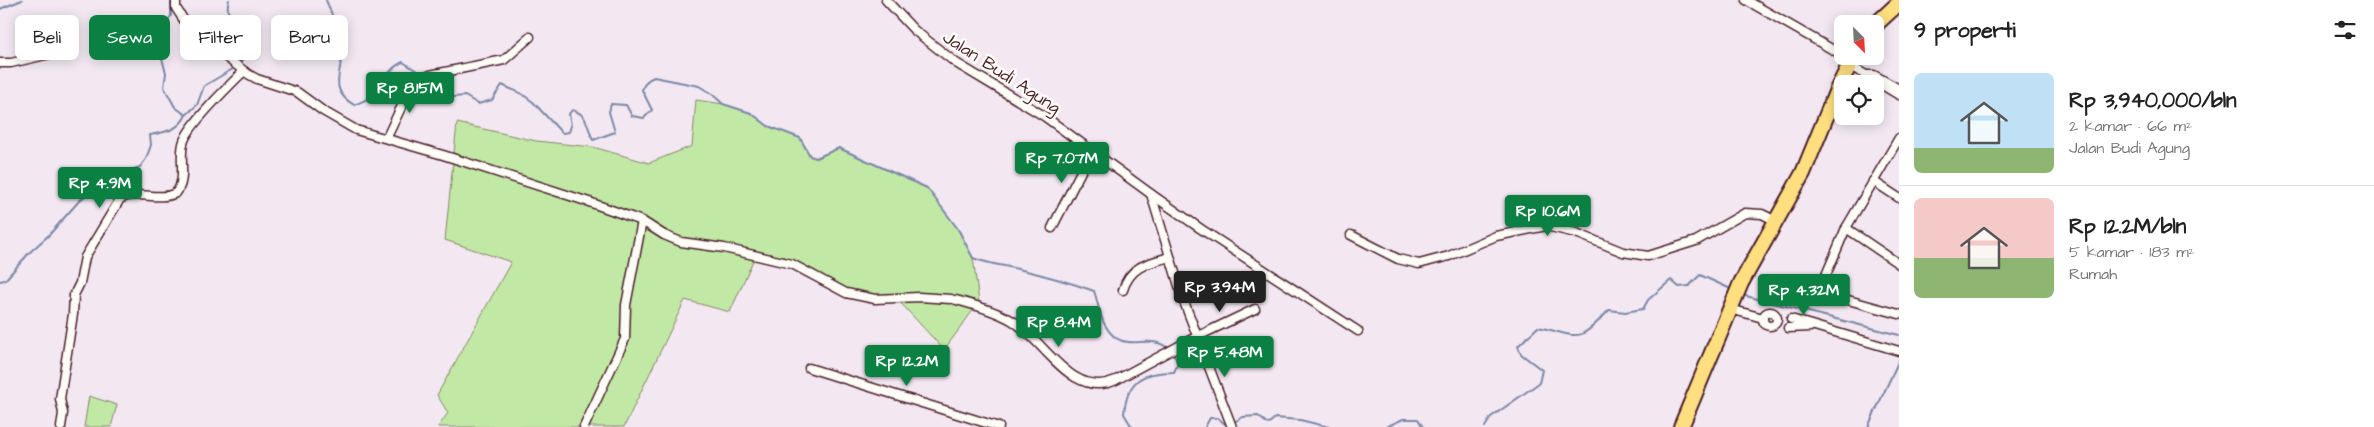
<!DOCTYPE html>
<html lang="id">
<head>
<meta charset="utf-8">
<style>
	:root { --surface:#fff; --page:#f2f2f2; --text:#222; --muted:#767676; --line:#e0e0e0; --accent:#0b8043 }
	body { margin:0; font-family:"Architects Daughter",sans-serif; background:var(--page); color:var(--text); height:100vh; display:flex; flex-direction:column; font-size:19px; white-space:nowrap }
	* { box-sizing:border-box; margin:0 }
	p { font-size:16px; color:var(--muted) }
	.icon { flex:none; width:28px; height:28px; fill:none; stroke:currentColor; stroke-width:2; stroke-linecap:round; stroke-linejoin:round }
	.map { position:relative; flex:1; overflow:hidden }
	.side { display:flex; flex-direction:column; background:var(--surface); width:475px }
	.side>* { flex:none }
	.banner { position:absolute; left:15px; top:15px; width:475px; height:45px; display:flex; gap:10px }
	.needle { width:32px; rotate:156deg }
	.fabs { position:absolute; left:1834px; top:15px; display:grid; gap:10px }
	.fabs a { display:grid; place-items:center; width:50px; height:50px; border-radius:8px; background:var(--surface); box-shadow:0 2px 12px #0003; font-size:25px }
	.price { position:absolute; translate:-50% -42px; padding:0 11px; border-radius:5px; background:var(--accent); color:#fff; font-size:16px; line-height:32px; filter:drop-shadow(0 1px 2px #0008) }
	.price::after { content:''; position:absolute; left:50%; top:30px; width:15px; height:11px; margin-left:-8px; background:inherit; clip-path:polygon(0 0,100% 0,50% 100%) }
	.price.current { background:#222; color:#fff }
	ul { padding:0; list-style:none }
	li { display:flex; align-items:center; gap:15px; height:125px; padding:0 15px }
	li+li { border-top:1px solid var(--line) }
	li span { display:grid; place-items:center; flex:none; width:140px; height:100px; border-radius:8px; color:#555 }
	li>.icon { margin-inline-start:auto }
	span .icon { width:60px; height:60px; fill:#fffc; stroke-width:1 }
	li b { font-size:21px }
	h2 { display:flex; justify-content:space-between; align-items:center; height:60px; padding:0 15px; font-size:21px }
	.tag { padding:0 18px; border-radius:8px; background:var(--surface); box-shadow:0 2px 12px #0003; font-size:18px; line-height:45px }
	.tag.current { background:var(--accent); color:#fff }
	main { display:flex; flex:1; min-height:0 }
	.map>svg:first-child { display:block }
</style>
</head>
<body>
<main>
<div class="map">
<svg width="1899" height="427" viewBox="0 0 1899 427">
	<rect width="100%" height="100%" fill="#f3e8f2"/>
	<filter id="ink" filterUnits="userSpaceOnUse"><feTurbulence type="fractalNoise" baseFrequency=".02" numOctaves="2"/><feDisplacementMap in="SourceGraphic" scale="10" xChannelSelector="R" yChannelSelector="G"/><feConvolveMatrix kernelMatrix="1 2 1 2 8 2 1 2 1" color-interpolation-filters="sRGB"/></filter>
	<g filter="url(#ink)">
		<g fill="#c1e9a5" stroke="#868468">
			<path d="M 696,100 L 723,104 L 751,113 L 768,126 L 800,138 L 810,156 L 816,158 L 839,148 L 927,188 L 958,229 L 973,258 L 979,302 L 944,350 L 898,300 L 852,299 L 814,270 L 756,254 L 730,312 L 685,300 L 624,427 L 438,427 L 448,413 L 437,395 L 511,262 L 445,240 L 457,123 L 536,141 L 593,147 L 649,163 L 692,146 Z"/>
			<path d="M 89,396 L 117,405 L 111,427 L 84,427 Z"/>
		</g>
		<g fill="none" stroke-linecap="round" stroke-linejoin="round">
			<g stroke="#7b87a6" stroke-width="2">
				<path d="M 229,0 C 223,15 240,39 244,53 L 244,58 L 239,63"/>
				<path d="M 326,0 C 333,16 338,31 341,49 C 344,73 326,88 354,105 C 361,102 369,99 375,94 C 386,87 383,71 403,62 L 417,71 L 420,76"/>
				<path d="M 0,9 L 22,0"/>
				<path d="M 422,80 L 431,99 L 465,96 L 478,104 L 492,100 L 502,85 L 522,94 L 533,102 L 562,133 L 569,132 L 571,126 L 569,114 L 572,110 C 588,114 587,127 593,140 L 615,132 L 609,112 L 611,104 L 626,105 L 632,116 L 644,118 L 652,110 L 642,90 C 645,83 646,80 654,77 L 699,86 L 712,94 L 723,104 L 751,113 L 768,126 L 800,138 L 810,156 L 816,158 L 839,148 L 927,188 L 958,229 L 973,258 C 988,264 1002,265 1018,269 C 1044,275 1069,282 1094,291 C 1098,302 1099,314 1105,325 C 1123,358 1148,330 1169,349"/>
				<path d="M 186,115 L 197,105 L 204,86 L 236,67"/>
				<path d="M 0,281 L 5,280 L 30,252 L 49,235 L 79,201 L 104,180 L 140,167 L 146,159 L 151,145 L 150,135 C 166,132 179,130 186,115 L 175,107 L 164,87 L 166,73 L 160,51 L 165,24 L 171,16 L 171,0"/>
				<path d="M 1742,295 L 1899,335"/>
				<path d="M 1234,422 L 1243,417 L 1258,416 L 1268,424 L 1275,418 L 1300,420 L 1329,427"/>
				<path d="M 1132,427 L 1124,414 C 1127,380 1142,372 1174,372 L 1178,363 L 1173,352"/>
				<path d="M 1205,427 L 1210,418 L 1218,418 L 1225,424 L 1229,423"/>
				<path d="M 1386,427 L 1403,419 L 1418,419 L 1423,427"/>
				<path d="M 1485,427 L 1491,417 L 1539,383 L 1542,370 L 1521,354 L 1518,346 L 1538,327 C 1580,336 1577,345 1609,310 L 1625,312 L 1643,309 L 1648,300 L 1671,280 L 1679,287 L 1689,286 L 1700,275 L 1733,290"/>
				<path d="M 1868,427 L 1899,360"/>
			</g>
			<defs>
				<g id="street">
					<path d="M 176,0 L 176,8 L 185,22 L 201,38 L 248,74 L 257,79 L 297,92 L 323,111 L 356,130 L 443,155 L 589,202 L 642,221 L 664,235 L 681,242 L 724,248 L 792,264 L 846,293 L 875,299 L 919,297 L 951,299"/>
					<path d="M 886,0 L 914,30 L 956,63 L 1044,116 L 1151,194 L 1183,299 L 1232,427"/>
					<path d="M 1746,0 L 1842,55"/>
					<path d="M 0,63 L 11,63 L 50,54"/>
					<path d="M 1849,65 L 1899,95"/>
					<path d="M 1867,75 L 1874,75 L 1899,89"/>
					<path d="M 387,137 L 406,97 L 416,81 L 430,75 L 504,60 L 530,37"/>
					<path d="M 1873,181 L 1899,198"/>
					<path d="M 1151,194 L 1201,229 L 1358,331"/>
					<path d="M 1052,228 L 1092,150"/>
					<path d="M 1846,228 L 1899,264"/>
					<path d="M 1351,235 L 1398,259 L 1419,264 L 1449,256 L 1496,236 L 1546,226 L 1576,233 L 1623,252 L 1648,256 L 1696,241 L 1745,213 L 1762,214 L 1776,221"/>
					<path d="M 1123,290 C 1130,266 1148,263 1170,257"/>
					<path d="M 1819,292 L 1899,314"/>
					<path d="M 956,300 C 975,305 996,311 1013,321 C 1045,341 1072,400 1116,380 L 1188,341 L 1255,309"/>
					<path d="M 1815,301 L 1846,228 L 1899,138"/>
					<path d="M 1730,309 L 1763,318"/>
					<circle cx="1770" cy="319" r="7"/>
					<path d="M 1791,319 L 1899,351"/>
					<path d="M 1788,328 L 1810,327"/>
					<path d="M 809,368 L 999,427"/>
					<path d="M 61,427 L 63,413 L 60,399 L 73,314 L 74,295 L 80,283 L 85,257 L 120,199 C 137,189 158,202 176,193 C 187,179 179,161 183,144 C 186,127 231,84 244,71"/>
					<path d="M 584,427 L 625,339 L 626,305 L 642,221"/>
				</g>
				<g id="highway">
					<path d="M 1875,25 L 1899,3"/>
					<path d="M 1681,427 L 1741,283 L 1803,173 L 1837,90 L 1854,56"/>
				</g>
			</defs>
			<use href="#street" stroke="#4a1f2b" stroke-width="11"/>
			<use href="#highway" stroke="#4a1f2b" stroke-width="18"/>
			<use href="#street" stroke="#fdfcf7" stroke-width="8"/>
			<use href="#highway" stroke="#fddf80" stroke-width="14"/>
		</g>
	</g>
	<g text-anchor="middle" stroke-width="5" stroke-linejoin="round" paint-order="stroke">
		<g font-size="18" fill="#4a1f2b" stroke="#fdfcf7">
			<text transform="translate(1002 72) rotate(33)" y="6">Jalan Budi Agung</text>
		</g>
	</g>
</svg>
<div class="fabs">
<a><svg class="needle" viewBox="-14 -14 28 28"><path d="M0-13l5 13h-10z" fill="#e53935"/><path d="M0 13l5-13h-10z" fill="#767676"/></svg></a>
<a><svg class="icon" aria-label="locate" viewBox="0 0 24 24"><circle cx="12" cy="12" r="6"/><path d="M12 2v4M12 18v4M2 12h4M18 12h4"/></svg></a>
</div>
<b class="price" style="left:410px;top:114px">Rp 8.15M</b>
<b class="price" style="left:1062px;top:184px">Rp 7.07M</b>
<b class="price" style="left:100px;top:209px">Rp 4.9M</b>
<b class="price" style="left:1548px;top:237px">Rp 10.6M</b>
<b class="price current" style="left:1220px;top:313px">Rp 3.94M</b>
<b class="price" style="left:1804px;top:316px">Rp 4.32M</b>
<b class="price" style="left:1059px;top:348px">Rp 8.4M</b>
<b class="price" style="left:1225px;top:378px">Rp 5.48M</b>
<b class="price" style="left:907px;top:387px">Rp 12.2M</b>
<div class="banner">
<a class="tag">Beli</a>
<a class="tag current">Sewa</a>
<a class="tag">Filter</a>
<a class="tag">Baru</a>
</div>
</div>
<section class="side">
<h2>9 properti<svg class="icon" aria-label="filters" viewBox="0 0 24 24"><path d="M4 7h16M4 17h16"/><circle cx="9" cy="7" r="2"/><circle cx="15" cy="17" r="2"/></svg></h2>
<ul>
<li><span style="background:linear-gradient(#bfe0f5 75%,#8fb573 0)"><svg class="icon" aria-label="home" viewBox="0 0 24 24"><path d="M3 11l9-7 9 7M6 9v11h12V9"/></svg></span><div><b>Rp 3,940,000/bln</b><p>2 kamar · 66 m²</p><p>Jalan Budi Agung</p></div></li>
<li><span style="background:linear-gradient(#f6c9c9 60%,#8fb573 0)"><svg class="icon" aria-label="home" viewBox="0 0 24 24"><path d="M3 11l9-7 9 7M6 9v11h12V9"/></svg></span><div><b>Rp 12.2M/bln</b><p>5 kamar · 183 m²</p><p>Rumah</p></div></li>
</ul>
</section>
</main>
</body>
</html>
